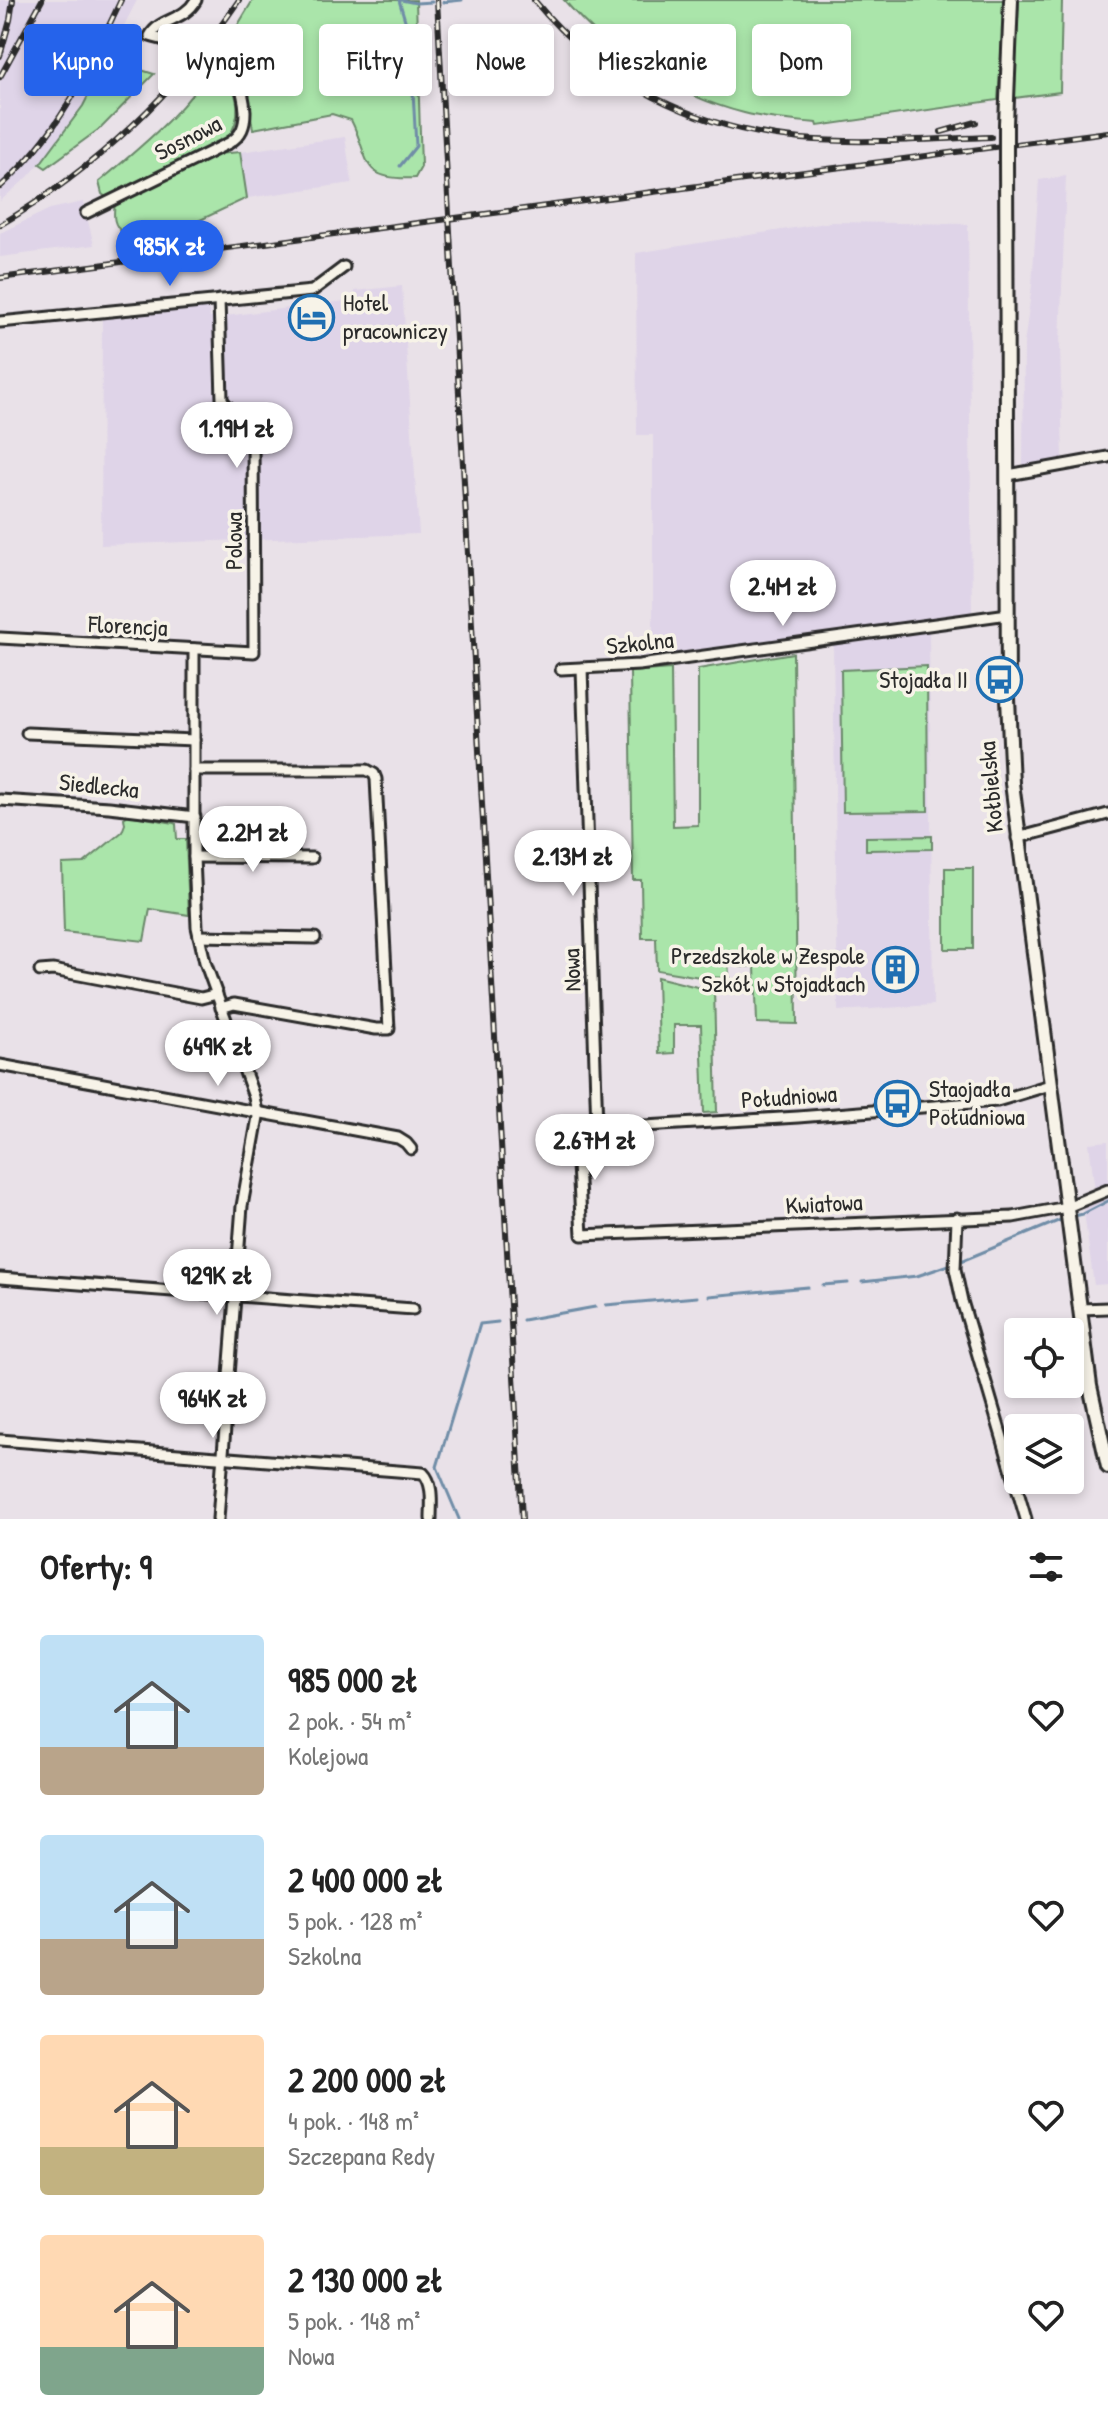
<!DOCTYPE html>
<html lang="pl">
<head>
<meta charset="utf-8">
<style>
	:root { --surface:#fff; --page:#f2f2f2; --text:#222; --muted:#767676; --accent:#2563eb }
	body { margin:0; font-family:"Patrick Hand",sans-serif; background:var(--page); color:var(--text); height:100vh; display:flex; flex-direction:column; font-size:30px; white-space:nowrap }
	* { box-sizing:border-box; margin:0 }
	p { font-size:26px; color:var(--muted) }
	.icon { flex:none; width:44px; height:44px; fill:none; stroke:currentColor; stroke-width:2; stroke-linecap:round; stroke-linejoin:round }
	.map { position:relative; height:1519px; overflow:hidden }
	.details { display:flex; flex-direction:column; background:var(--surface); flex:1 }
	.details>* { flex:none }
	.guide { position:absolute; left:24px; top:24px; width:1060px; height:72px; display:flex; gap:16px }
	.buttons { position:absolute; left:1004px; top:1318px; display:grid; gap:16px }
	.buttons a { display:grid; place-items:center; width:80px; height:80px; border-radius:8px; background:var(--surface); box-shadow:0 4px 12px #0003; font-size:40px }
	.price { position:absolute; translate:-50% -68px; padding:0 18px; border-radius:28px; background:#fff; color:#222; font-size:26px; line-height:52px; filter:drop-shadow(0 2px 4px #0008) }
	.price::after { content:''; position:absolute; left:50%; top:48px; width:24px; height:18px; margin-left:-12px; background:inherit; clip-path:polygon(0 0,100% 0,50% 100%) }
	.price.active { background:var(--accent); color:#fff }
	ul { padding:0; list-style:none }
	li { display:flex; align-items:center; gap:24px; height:200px; padding:0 40px }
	li span { display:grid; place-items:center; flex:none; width:224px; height:160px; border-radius:8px; color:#555 }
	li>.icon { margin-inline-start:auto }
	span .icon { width:96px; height:96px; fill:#fffc; stroke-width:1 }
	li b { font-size:34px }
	h2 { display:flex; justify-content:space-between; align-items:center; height:96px; padding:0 40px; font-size:34px }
	.tag { padding:0 28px; border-radius:8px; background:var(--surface); box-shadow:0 4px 12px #0003; font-size:28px; line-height:72px }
	.tag.active { background:var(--accent); color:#fff }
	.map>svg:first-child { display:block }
</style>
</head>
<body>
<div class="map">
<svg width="1108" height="1519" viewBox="0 0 1108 1519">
	<rect width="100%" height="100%" fill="#e9e1e8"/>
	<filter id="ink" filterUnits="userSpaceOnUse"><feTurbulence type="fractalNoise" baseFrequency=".0125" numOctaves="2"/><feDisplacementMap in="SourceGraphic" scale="16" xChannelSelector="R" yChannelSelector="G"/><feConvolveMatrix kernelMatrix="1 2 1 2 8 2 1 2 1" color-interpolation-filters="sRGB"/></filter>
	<g filter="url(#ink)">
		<g fill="#dfd4e8">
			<path d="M 0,0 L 137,0 L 88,97 L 63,137 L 28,177 L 0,201 Z"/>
			<path d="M 345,137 L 352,183 L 247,198 L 240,152 Z"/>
			<path d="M 1066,176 L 1060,345 L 1063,458 L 1026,466 L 1023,465 L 1024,345 L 1032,285 L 1039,180 Z"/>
			<path d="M 83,202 L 94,245 L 0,257 L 0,233 L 50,209 Z"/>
			<path d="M 832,222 L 968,224 L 972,615 L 653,657 L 653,435 L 637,435 L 636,253 Z"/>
			<path d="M 402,286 L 419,534 L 101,545 L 102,318 L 204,308 L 209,311 L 210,318 L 353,300 L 355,291 Z"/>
			<path d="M 929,631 L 933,1005 L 838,1011 L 833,644 Z"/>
			<path d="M 1108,1141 L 1108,1185 L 1095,1191 L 1089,1143 Z"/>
			<path d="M 1108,1194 L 1108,1284 L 1094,1285 L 1083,1206 Z"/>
		</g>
		<g fill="#aae5aa" stroke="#6a886a" stroke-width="2">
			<path d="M 253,0 L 416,0 L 421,167 L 415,178 C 358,181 371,159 351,120 L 332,114 L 253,129 L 246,90 L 247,69 L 224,48 Z"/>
			<path d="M 564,0 L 1005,0 L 998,100 L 818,126 L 817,123 C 793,121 767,119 744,113 C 674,95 610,54 564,0 Z"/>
			<path d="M 1019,0 L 1062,0 L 1060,92 L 1014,98 Z"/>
			<path d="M 119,35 L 131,40 L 125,65 L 154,74 L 102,127 L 46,168 L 40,164 L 83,106 Z"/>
			<path d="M 226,69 C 237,96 245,115 226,141 L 107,198 L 102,194 L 99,182 C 130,156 185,111 204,77 Z"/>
			<path d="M 240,152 L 247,198 L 196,222 L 124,234 C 113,225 113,217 115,203 L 217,154 Z"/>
			<path d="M 793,653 L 797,1024 L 757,1023 L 755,966 L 741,967 L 740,955 L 728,955 L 729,978 L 700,977 L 657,970 L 656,938 L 642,938 L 641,880 L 633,880 L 630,672 L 671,669 L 673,826 L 698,825 L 698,669 Z"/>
			<path d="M 927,666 L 928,811 L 843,812 L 841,670 Z"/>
			<path d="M 128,815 L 174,823 L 176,824 L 177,839 L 186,839 L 189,915 L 150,909 L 144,941 L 64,932 L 62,864 L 84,863 L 122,832 L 125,824 L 124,818 Z"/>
			<path d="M 932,836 L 932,849 L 866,850 L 866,837 Z"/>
			<rect x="945" y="868" width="28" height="81"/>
			<path d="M 657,977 L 701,988 L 714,988 L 717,1112 L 704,1113 L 701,1025 L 674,1025 L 674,1053 L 659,1054 Z"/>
		</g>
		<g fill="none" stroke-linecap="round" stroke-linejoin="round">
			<g stroke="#6f8da7" stroke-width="3">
				<path d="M 399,0 L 410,37 L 416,146 L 400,166"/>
				<path d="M 401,0 L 416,3 L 432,2"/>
				<path d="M 443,2 L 462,0"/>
				<path d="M 1070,1217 L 1083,1214 L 1108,1201"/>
				<path d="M 959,1262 L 1063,1219"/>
				<path d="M 862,1282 L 917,1276 L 952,1264"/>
				<path d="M 823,1285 L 848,1283"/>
				<path d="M 709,1296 L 808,1287"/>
				<path d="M 606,1305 L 697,1297"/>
				<path d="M 523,1320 L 595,1307"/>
				<path d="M 459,1519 L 437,1467 L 480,1324 L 498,1322"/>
			</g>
			<defs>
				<g id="street">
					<path d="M 86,213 L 229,143 C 242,135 245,126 245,111 C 241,50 197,50 150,36 C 160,18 184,21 196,0"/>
					<path d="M 0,322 L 312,291 L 344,267"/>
					<path d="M 1008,475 L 1108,457"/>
					<path d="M 0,638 L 254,652 L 253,432 C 248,418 230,414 222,399 L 219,300"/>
					<path d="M 194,649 L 194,857 L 197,927 L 205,962 L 254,1097 L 258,1117 L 242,1206 L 218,1519"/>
					<path d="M 582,668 L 597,1127"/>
					<path d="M 561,669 L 639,665 L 1008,614"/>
					<path d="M 27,733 L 194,740"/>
					<path d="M 194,770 L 367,770 L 374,774 L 376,779 L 389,1029 L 376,1029 L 234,1004 L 221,1008"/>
					<path d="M 0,800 L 109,807 L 195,817"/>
					<path d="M 1017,838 L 1108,814"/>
					<path d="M 194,857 L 312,858"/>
					<path d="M 199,936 L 315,938"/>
					<path d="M 40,971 L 53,970 L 201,998 L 217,994"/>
					<path d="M 0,1065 L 398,1138 L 406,1143 L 411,1149"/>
					<path d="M 1050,1085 L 997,1101 L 798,1117 L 576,1130 L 582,1235 L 1013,1217 L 1067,1207 L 1108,1190"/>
					<path d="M 957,1218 L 955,1269 L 962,1301 L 1026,1519"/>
					<path d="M 0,1278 L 413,1309"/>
					<path d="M 1081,1309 L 1108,1308"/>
					<path d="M 0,1440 L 423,1473 C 434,1484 431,1504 431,1519"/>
				</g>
				<g id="secondary">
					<path d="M 1006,124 L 1011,0"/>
					<path d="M 1006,159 L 1008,699 L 1012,783 L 1090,1386 L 1108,1467"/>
				</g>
			</defs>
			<use href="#street" stroke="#2b2b2b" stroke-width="15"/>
			<use href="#secondary" stroke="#2b2b2b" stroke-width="18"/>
			<use href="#street" stroke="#f7f3e8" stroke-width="9"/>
			<use href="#secondary" stroke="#f7f3e8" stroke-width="12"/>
			<defs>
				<g id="rail">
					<path d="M 437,0 L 522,1519"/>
					<path d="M 534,0 C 601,82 697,130 802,139 C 865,144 929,139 991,137"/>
					<path d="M 0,56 L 10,20 L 13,0"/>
					<path d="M 0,77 L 42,0"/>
					<path d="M 941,132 L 976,122"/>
					<path d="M 0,187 C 61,132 87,72 121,0"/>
					<path d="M 0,225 C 95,169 177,92 239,0"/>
					<path d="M 0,278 L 1108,132"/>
				</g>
			</defs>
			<use href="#rail" stroke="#2b2b2b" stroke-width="6"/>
			<use href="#rail" stroke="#f7f3e8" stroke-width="3" stroke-dasharray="9" stroke-linecap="butt"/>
			<defs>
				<path id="secondary-bridge" d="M 1006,124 L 1006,159"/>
			</defs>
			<use href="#secondary-bridge" stroke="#2b2b2b" stroke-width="18" stroke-linecap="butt"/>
			<use href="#secondary-bridge" stroke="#f7f3e8" stroke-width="12"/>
		</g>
	</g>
	<defs>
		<symbol id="hotel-ring" viewBox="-11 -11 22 22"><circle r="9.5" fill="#f7f3e8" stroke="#1f6fb2" stroke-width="1.5"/><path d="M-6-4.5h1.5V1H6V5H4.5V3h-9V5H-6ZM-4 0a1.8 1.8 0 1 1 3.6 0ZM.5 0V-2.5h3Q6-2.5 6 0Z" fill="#1f6fb2"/></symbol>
		<symbol id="bus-ring" viewBox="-11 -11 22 22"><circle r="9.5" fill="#f7f3e8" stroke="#1f6fb2" stroke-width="1.5"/><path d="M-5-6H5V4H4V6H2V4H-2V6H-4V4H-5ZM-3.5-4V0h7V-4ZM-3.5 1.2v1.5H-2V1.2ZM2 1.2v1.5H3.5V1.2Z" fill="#1f6fb2"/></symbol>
		<symbol id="building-ring" viewBox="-11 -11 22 22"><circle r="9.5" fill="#f7f3e8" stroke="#1f6fb2" stroke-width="1.5"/><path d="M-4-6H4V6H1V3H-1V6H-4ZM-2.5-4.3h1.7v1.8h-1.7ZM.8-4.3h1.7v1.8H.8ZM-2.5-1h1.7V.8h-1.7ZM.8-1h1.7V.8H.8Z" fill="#1f6fb2"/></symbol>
	</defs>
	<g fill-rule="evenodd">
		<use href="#hotel-ring" x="286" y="292" width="51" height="51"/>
		<use href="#bus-ring" x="974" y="654" width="51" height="51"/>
		<use href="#building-ring" x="870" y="944" width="51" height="51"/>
		<use href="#bus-ring" x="872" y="1078" width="51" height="51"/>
	</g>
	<g text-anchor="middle" stroke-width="7" stroke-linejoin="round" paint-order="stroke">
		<g font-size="24" fill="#2b2b2b" stroke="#f7f3e8">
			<text transform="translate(188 138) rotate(-27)" y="8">Sosnowa</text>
			<text transform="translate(234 541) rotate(-90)" y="8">Polowa</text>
			<text transform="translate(128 626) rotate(3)" y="8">Florencja</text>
			<text transform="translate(640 643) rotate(-6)" y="8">Szkolna</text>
			<text transform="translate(99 786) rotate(6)" y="8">Siedlecka</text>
			<text transform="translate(991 787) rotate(-95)" y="8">Kołbielska</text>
			<text transform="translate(572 970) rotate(-92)" y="8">Nowa</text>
			<text transform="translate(789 1097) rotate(-4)" y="8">Południowa</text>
			<text transform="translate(824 1204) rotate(-3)" y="8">Kwiatowa</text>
		</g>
		<g font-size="24" fill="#2b2b2b" stroke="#f7f3e8" text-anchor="start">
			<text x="343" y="311">Hotel<tspan x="343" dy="28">pracowniczy</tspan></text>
			<text x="968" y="688" text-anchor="end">Stojadła II</text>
			<text x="865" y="964" text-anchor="end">Przedszkole w Zespole<tspan x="865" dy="28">Szkół w Stojadłach</tspan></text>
			<text x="929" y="1097">Staojadła<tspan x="929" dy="28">Południowa</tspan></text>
		</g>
	</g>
</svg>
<div class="buttons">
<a><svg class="icon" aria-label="locate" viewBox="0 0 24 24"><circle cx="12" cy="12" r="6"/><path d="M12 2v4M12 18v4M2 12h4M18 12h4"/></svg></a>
<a><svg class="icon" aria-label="layers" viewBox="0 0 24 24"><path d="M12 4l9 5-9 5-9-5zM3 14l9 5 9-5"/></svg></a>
</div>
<b class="price active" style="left:170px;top:288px">985K zł</b>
<b class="price" style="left:237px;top:470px">1.19M zł</b>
<b class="price" style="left:783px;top:628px">2.4M zł</b>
<b class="price" style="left:253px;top:874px">2.2M zł</b>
<b class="price" style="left:573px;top:898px">2.13M zł</b>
<b class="price" style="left:218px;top:1088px">649K zł</b>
<b class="price" style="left:595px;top:1182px">2.67M zł</b>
<b class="price" style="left:217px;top:1317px">929K zł</b>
<b class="price" style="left:213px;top:1440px">964K zł</b>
<div class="guide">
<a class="tag active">Kupno</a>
<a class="tag">Wynajem</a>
<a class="tag">Filtry</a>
<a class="tag">Nowe</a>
<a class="tag">Mieszkanie</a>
<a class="tag">Dom</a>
</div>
</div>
<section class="details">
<h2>Oferty: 9<svg class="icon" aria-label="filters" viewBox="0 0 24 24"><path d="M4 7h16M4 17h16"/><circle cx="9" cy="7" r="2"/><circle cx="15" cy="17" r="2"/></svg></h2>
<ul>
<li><span style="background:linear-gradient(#bfe0f5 70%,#b9a48a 0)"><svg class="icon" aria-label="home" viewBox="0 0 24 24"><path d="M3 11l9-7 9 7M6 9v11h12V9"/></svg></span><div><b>985 000 zł</b><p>2 pok. · 54 m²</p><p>Kolejowa</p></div><svg class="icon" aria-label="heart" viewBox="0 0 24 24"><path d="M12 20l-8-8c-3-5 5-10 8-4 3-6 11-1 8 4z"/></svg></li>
<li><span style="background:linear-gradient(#bfe0f5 65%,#b9a48a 0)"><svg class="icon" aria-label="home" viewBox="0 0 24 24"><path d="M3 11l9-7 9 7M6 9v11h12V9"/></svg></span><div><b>2 400 000 zł</b><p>5 pok. · 128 m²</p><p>Szkolna</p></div><svg class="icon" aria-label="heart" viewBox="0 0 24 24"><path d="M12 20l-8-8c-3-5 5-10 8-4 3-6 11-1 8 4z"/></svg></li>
<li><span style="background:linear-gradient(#ffd9b3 70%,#c2b280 0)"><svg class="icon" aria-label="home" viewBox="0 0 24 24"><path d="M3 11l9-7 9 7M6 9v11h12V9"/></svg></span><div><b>2 200 000 zł</b><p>4 pok. · 148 m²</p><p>Szczepana Redy</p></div><svg class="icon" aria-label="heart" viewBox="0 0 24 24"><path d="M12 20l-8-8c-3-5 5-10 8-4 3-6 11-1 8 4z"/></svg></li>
<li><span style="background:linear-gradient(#ffd9b3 70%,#7fa58c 0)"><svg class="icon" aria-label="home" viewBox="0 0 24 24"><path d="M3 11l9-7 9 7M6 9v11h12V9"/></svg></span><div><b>2 130 000 zł</b><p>5 pok. · 148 m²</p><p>Nowa</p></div><svg class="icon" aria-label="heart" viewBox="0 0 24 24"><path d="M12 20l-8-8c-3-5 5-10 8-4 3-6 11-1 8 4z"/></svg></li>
</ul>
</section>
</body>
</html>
